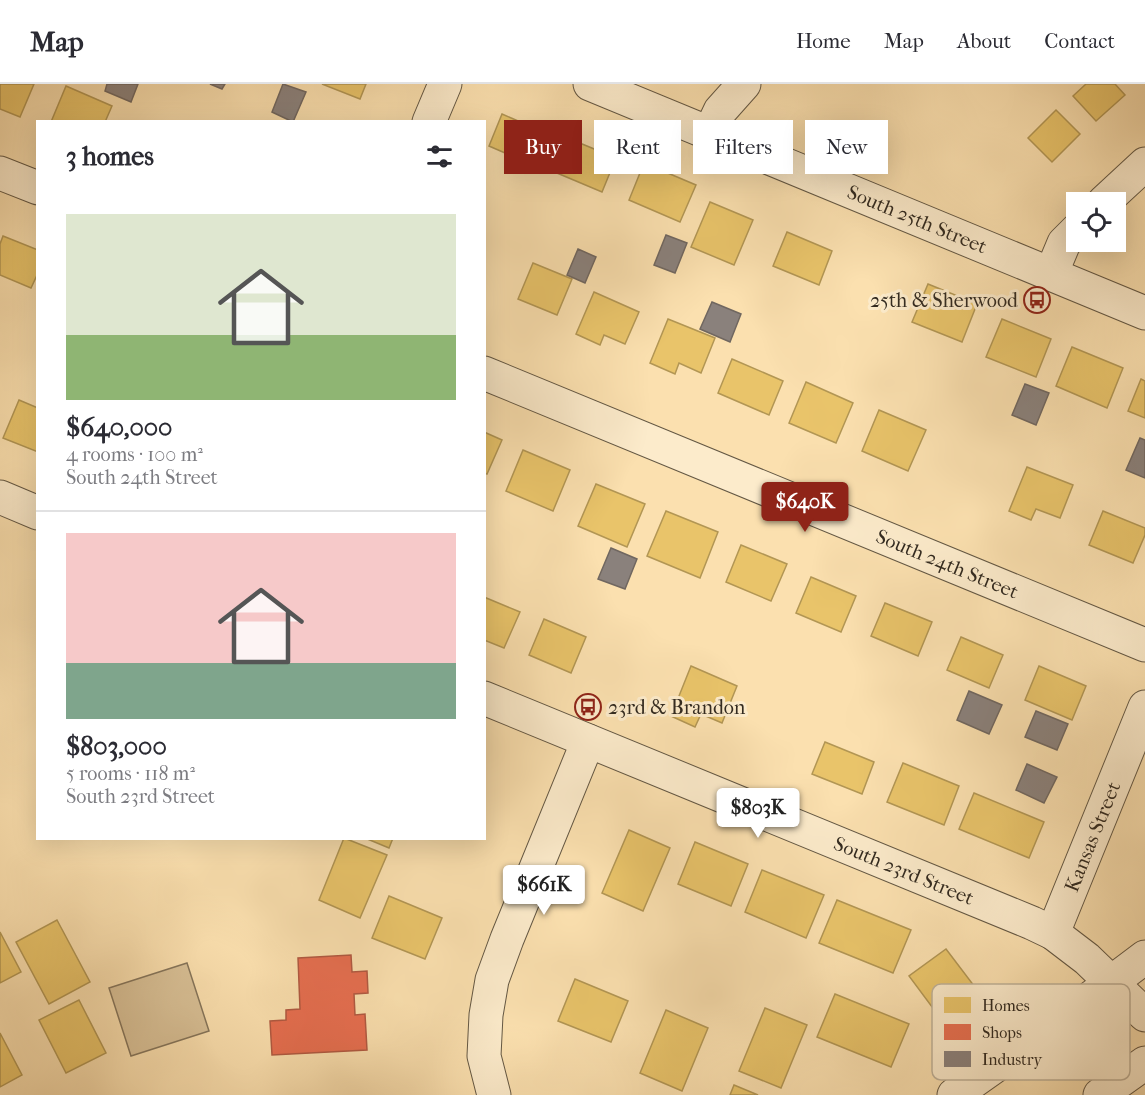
<!DOCTYPE html>
<html lang="en">
<head>
<meta charset="utf-8">
<style>
	:root { --surface:#fff; --page:#f7f7f7; --text:#2b2b33; --muted:#7c7c81; --line:#e1e1e2; --accent:#8f2418 }
	body { margin:0; font-family:"IM FELL French Canon",serif; background:var(--page); color:var(--text); height:100vh; display:flex; flex-direction:column; font-size:22px; white-space:nowrap }
	* { box-sizing:border-box; margin:0 }
	p { font-size:20px; color:var(--muted) }
	.icon { flex:none; width:33px; height:33px; fill:none; stroke:currentColor; stroke-width:2; stroke-linecap:round; stroke-linejoin:round }
	.map { position:relative; flex:1; overflow:hidden }
	.details { position:absolute; left:36px; top:36px; width:450px; height:720px; display:flex; flex-direction:column; background:var(--surface); border-radius:0px; box-shadow:0 6px 24px #0002 }
	.details>* { flex:none }
	.banner { position:absolute; left:504px; top:36px; width:550px; height:54px; display:flex; gap:12px }
	.tools { position:absolute; left:1066px; top:108px; display:grid; gap:12px }
	.tools a { display:grid; place-items:center; width:60px; height:60px; border-radius:0px; background:var(--surface); box-shadow:0 6px 24px #0002; font-size:30px }
	.price { position:absolute; translate:-50% -51px; padding:0 14px; border-radius:6px; background:#fff; color:#222; font-size:20px; line-height:39px; filter:drop-shadow(0 2px 3px #0008) }
	.price::after { content:''; position:absolute; left:50%; top:36px; width:18px; height:14px; margin-left:-9px; background:inherit; clip-path:polygon(0 0,100% 0,50% 100%) }
	.price.selected { background:var(--accent); color:#fff }
	ul { padding:0; list-style:none }
	li { display:grid; align-content:center; gap:12px; height:318px; padding:0 30px }
	li+li { border-top:2px solid var(--line) }
	li span { display:grid; place-items:center; height:186px; border-radius:0px; color:#555 }
	li>.icon { margin-inline-start:auto }
	span .icon { width:108px; height:108px; fill:#fffc; stroke-width:1 }
	li b { font-size:26px }
	h2 { display:flex; justify-content:space-between; align-items:center; height:72px; padding:0 30px; font-size:26px }
	.tag { padding:0 21px; border-radius:0px; background:var(--surface); box-shadow:0 6px 24px #0002; font-size:21px; line-height:54px }
	.tag.selected { background:var(--accent); color:#fff }
	header { display:flex; align-items:center; gap:36px; box-sizing:border-box; height:84px; padding:0 30px; background:var(--surface); border-bottom:2px solid var(--line) }
	header strong { font-size:28px }
	nav { display:flex; gap:33px; margin-inline-start:auto; font-size:21px }
	.map>svg:first-child { display:block }
</style>
</head>
<body>
<header>
<strong>Map</strong>
<nav><a>Home</a><a>Map</a><a>About</a><a>Contact</a></nav>
</header>
<div class="map">
<svg width="1145" height="1011" viewBox="0 0 1145 1011">
	<rect width="100%" height="100%" fill="#fbe0af"/>
	<filter id="stains"><feTurbulence type="fractalNoise" baseFrequency=".00333" numOctaves="4"/><feColorMatrix values="0 0 0 0 .2 0 0 0 0 .09 0 0 0 0 .02 0 0 0 .5 -.17"/></filter>
	<radialGradient id="worn" r=".72"><stop offset=".6" stop-color="#630" stop-opacity="0"/><stop offset="1" stop-color="#630" stop-opacity=".3"/></radialGradient>
	<path fill="#d9c197" stroke="#86765c" stroke-width="1.5" d="M 187,879 L 209,947 L 131,972 L 109,904 Z"/>
	<g fill="#e9c46a" stroke="#b29654" stroke-width="1.5">
		<path d="M 0,0 L 34,0 L 20,33 L 0,25 Z"/>
		<path d="M 322,0 L 366,0 L 360,15 Z"/>
		<path d="M 1086,0 L 1115,0 L 1125,11 L 1096,37 L 1073,12 Z"/>
		<path d="M 66,2 L 112,22 L 105,38 L 51,38 Z"/>
		<path d="M 1056,26 L 1080,50 L 1052,78 L 1028,54 Z"/>
		<path d="M 502,30 L 548,50 L 535,82 L 489,62 Z"/>
		<path d="M 570,55 L 616,74 L 602,108 L 557,89 Z"/>
		<path d="M 644,79 L 696,101 L 680,138 L 629,116 Z"/>
		<path d="M 710,118 L 753,136 L 734,181 L 691,163 Z"/>
		<path d="M 787,148 L 832,167 L 819,201 L 773,182 Z"/>
		<path d="M 3,152 L 38,166 L 38,189 L 31,204 L 0,191 L 0,160 Z"/>
		<path d="M 533,179 L 572,195 L 557,231 L 518,215 Z"/>
		<path d="M 928,200 L 977,220 L 962,258 L 912,238 Z"/>
		<path d="M 594,208 L 639,228 L 625,260 L 604,251 L 600,261 L 576,250 Z"/>
		<path d="M 668,235 L 715,254 L 701,289 L 679,279 L 675,290 L 650,279 Z"/>
		<path d="M 1002,235 L 1051,255 L 1036,293 L 986,273 Z"/>
		<path d="M 1072,263 L 1123,284 L 1107,324 L 1056,302 Z"/>
		<path d="M 732,275 L 783,297 L 769,331 L 718,309 Z"/>
		<path d="M 1141,295 L 1145,297 L 1145,334 L 1128,327 Z"/>
		<path d="M 806,298 L 853,319 L 836,359 L 789,339 Z"/>
		<path d="M 19,316 L 38,324 L 38,368 L 3,354 Z"/>
		<path d="M 879,326 L 926,346 L 908,387 L 862,367 Z"/>
		<path d="M 484,348 L 502,356 L 487,390 L 484,389 Z"/>
		<path d="M 523,366 L 570,386 L 553,427 L 506,407 Z"/>
		<path d="M 1027,383 L 1073,401 L 1060,434 L 1036,425 L 1031,436 L 1009,427 Z"/>
		<path d="M 596,400 L 645,420 L 627,463 L 578,442 Z"/>
		<path d="M 666,427 L 718,448 L 700,494 L 647,472 Z"/>
		<path d="M 1103,427 L 1145,444 L 1145,451 L 1133,479 L 1089,461 Z"/>
		<path d="M 741,461 L 787,480 L 771,517 L 726,498 Z"/>
		<path d="M 811,493 L 856,512 L 841,548 L 796,529 Z"/>
		<path d="M 484,513 L 520,528 L 504,564 L 484,556 Z"/>
		<path d="M 885,519 L 932,538 L 918,572 L 871,552 Z"/>
		<path d="M 544,535 L 586,553 L 571,589 L 529,571 Z"/>
		<path d="M 961,553 L 1003,571 L 989,604 L 947,586 Z"/>
		<path d="M 691,582 L 737,602 L 722,639 L 701,630 L 695,643 L 671,632 Z"/>
		<path d="M 1039,582 L 1086,602 L 1072,636 L 1025,616 Z"/>
		<path d="M 825,658 L 874,678 L 862,710 L 812,690 Z"/>
		<path d="M 903,679 L 959,702 L 944,741 L 887,718 Z"/>
		<path d="M 974,709 L 1044,738 L 1029,774 L 959,745 Z"/>
		<path d="M 629,746 L 670,764 L 643,827 L 602,809 Z"/>
		<path d="M 344,754 L 387,771 L 360,834 L 319,816 Z"/>
		<path d="M 365,754 L 393,754 L 389,764 Z"/>
		<path d="M 695,758 L 748,780 L 731,822 L 678,800 Z"/>
		<path d="M 762,786 L 824,811 L 806,854 L 745,828 Z"/>
		<path d="M 389,812 L 442,834 L 425,875 L 372,854 Z"/>
		<path d="M 837,816 L 911,846 L 893,889 L 819,859 Z"/>
		<path d="M 57,836 L 90,898 L 49,920 L 16,858 Z"/>
		<path d="M 0,848 L 21,888 L 0,899 Z"/>
		<path d="M 946,865 L 981,911 L 944,939 L 909,892 Z"/>
		<path d="M 575,895 L 628,917 L 611,958 L 558,937 Z"/>
		<path d="M 835,910 L 909,940 L 891,983 L 817,953 Z"/>
		<path d="M 79,916 L 106,969 L 66,989 L 39,936 Z"/>
		<path d="M 765,924 L 807,941 L 781,1004 L 739,987 Z"/>
		<path d="M 666,926 L 708,944 L 682,1007 L 640,989 Z"/>
		<path d="M 0,949 L 22,991 L 0,1003 Z"/>
		<path d="M 734,1001 L 758,1011 L 730,1011 Z"/>
	</g>
	<path fill="#e76f51" stroke="#b15a42" stroke-width="1.5" d="M 351,871 L 352,888 L 367,887 L 368,909 L 354,910 L 355,931 L 365,930 L 367,966 L 272,971 L 270,937 L 286,936 L 286,926 L 300,925 L 298,874 Z"/>
	<g fill="#8a817c" stroke="#706760" stroke-width="1.5">
		<path d="M 107,0 L 138,0 L 131,18 L 105,7 Z"/>
		<path d="M 210,0 L 225,0 L 222,5 Z"/>
		<path d="M 283,0 L 306,8 L 293,38 L 272,28 Z"/>
		<path d="M 666,151 L 687,159 L 675,189 L 654,181 Z"/>
		<path d="M 578,165 L 596,173 L 585,199 L 567,191 Z"/>
		<path d="M 712,218 L 741,230 L 730,258 L 700,245 Z"/>
		<path d="M 1025,300 L 1049,309 L 1036,341 L 1012,331 Z"/>
		<path d="M 1140,354 L 1145,356 L 1145,394 L 1126,386 Z"/>
		<path d="M 611,464 L 637,475 L 625,505 L 598,495 Z"/>
		<path d="M 969,607 L 1002,621 L 989,650 L 957,636 Z"/>
		<path d="M 1036,627 L 1068,640 L 1057,666 L 1025,653 Z"/>
		<path d="M 1027,680 L 1057,693 L 1044,719 L 1016,706 Z"/>
	</g>
	<g fill="none" stroke-linecap="round" stroke-linejoin="round">
		<defs>
			<g id="street">
				<path id="s1" d="M 590,0 L 1145,229"/>
				<path d="M 429,38 L 445,0"/>
				<path d="M 709,50 L 720,27 L 744,0"/>
				<path d="M 0,89 L 38,104"/>
				<path d="M 1104,118 L 1145,80"/>
				<path d="M 1051,190 L 1064,159 L 1077,146"/>
				<path id="s2" d="M 484,289 L 1145,561"/>
				<path d="M 0,413 L 38,429"/>
				<path id="s3" d="M 484,614 L 1032,839 L 1053,849 L 1087,875 L 1145,931"/>
				<path id="s4" d="M 1053,849 L 1145,623"/>
				<path d="M 494,1011 L 484,972 L 486,931 L 492,896 L 507,855 L 588,657"/>
				<path d="M 954,1011 L 1076,925 L 1145,873"/>
				<path d="M 1100,1011 L 1145,979"/>
			</g>
		</defs>
		<use href="#street" stroke="#645844" stroke-width="35"/>
		<use href="#street" stroke="#fcebcb" stroke-width="33"/>
	</g>
	<defs>
		<symbol id="bus-ring" viewBox="-11 -11 22 22"><circle r="9.5" fill="#fcebcb" stroke="#8f2418" stroke-width="1.5"/><path d="M-5-6H5V4H4V6H2V4H-2V6H-4V4H-5ZM-3.5-4V0h7V-4ZM-3.5 1.2v1.5H-2V1.2ZM2 1.2v1.5H3.5V1.2Z" fill="#8f2418"/></symbol>
	</defs>
	<g fill-rule="evenodd">
		<use href="#bus-ring" x="1022" y="201" width="30" height="30"/>
		<use href="#bus-ring" x="573" y="608" width="30" height="30"/>
	</g>
	<g text-anchor="middle" stroke-width="6" stroke-linejoin="round" paint-order="stroke">
		<g font-size="20" fill="#322a20" stroke="#fcebcb">
			<text dy="7" stroke="none"><textPath href="#s1" startOffset="354">South 25th Street</textPath></text>
			<text dy="7" stroke="none"><textPath href="#s2" startOffset="501">South 24th Street</textPath></text>
			<text dy="7" stroke="none"><textPath href="#s4" startOffset="104">Kansas Street</textPath></text>
			<text dy="7" stroke="none"><textPath href="#s3" startOffset="454">South 23rd Street</textPath></text>
		</g>
		<g font-size="20" fill="#322a20" stroke="#fcebcb" text-anchor="end">
			<text x="1018" y="223">25th &amp; Sherwood</text>
			<text x="608" y="630" text-anchor="start">23rd &amp; Brandon</text>
		</g>
	</g>
	<rect x="932" y="900" width="198" height="96" rx="9" fill="#fcebcb" stroke="#bfb198" stroke-width="1.5"/>
	<rect x="944" y="913" width="27" height="16" fill="#e9c46a"/>
	<rect x="944" y="940" width="27" height="16" fill="#e76f51"/>
	<rect x="944" y="967" width="27" height="16" fill="#8a817c"/>
	<g font-size="16" fill="#322a20">
		<text x="982" y="927">Homes</text>
		<text x="982" y="954">Shops</text>
		<text x="982" y="981">Industry</text>
	</g>
	<rect width="100%" height="100%" filter="url(#stains)"/>
	<rect width="100%" height="100%" fill="url(#worn)"/>
</svg>
<div class="tools">
<a><svg class="icon" aria-label="locate" viewBox="0 0 24 24"><circle cx="12" cy="12" r="6"/><path d="M12 2v4M12 18v4M2 12h4M18 12h4"/></svg></a>
</div>
<b class="price selected" style="left:805px;top:449px">$640K</b>
<b class="price" style="left:758px;top:755px">$803K</b>
<b class="price" style="left:544px;top:832px">$661K</b>
<div class="banner">
<a class="tag selected">Buy</a>
<a class="tag">Rent</a>
<a class="tag">Filters</a>
<a class="tag">New</a>
</div>
<section class="details">
<h2>3 homes<svg class="icon" aria-label="filters" viewBox="0 0 24 24"><path d="M4 7h16M4 17h16"/><circle cx="9" cy="7" r="2"/><circle cx="15" cy="17" r="2"/></svg></h2>
<ul>
<li><span style="background:linear-gradient(#dfe7d0 65%,#8fb573 0)"><svg class="icon" aria-label="home" viewBox="0 0 24 24"><path d="M3 11l9-7 9 7M6 9v11h12V9"/></svg></span><div><b>$640,000</b><p>4 rooms · 100 m²</p><p>South 24th Street</p></div></li>
<li><span style="background:linear-gradient(#f6c9c9 70%,#7fa58c 0)"><svg class="icon" aria-label="home" viewBox="0 0 24 24"><path d="M3 11l9-7 9 7M6 9v11h12V9"/></svg></span><div><b>$803,000</b><p>5 rooms · 118 m²</p><p>South 23rd Street</p></div></li>
</ul>
</section>
</div>
</body>
</html>
